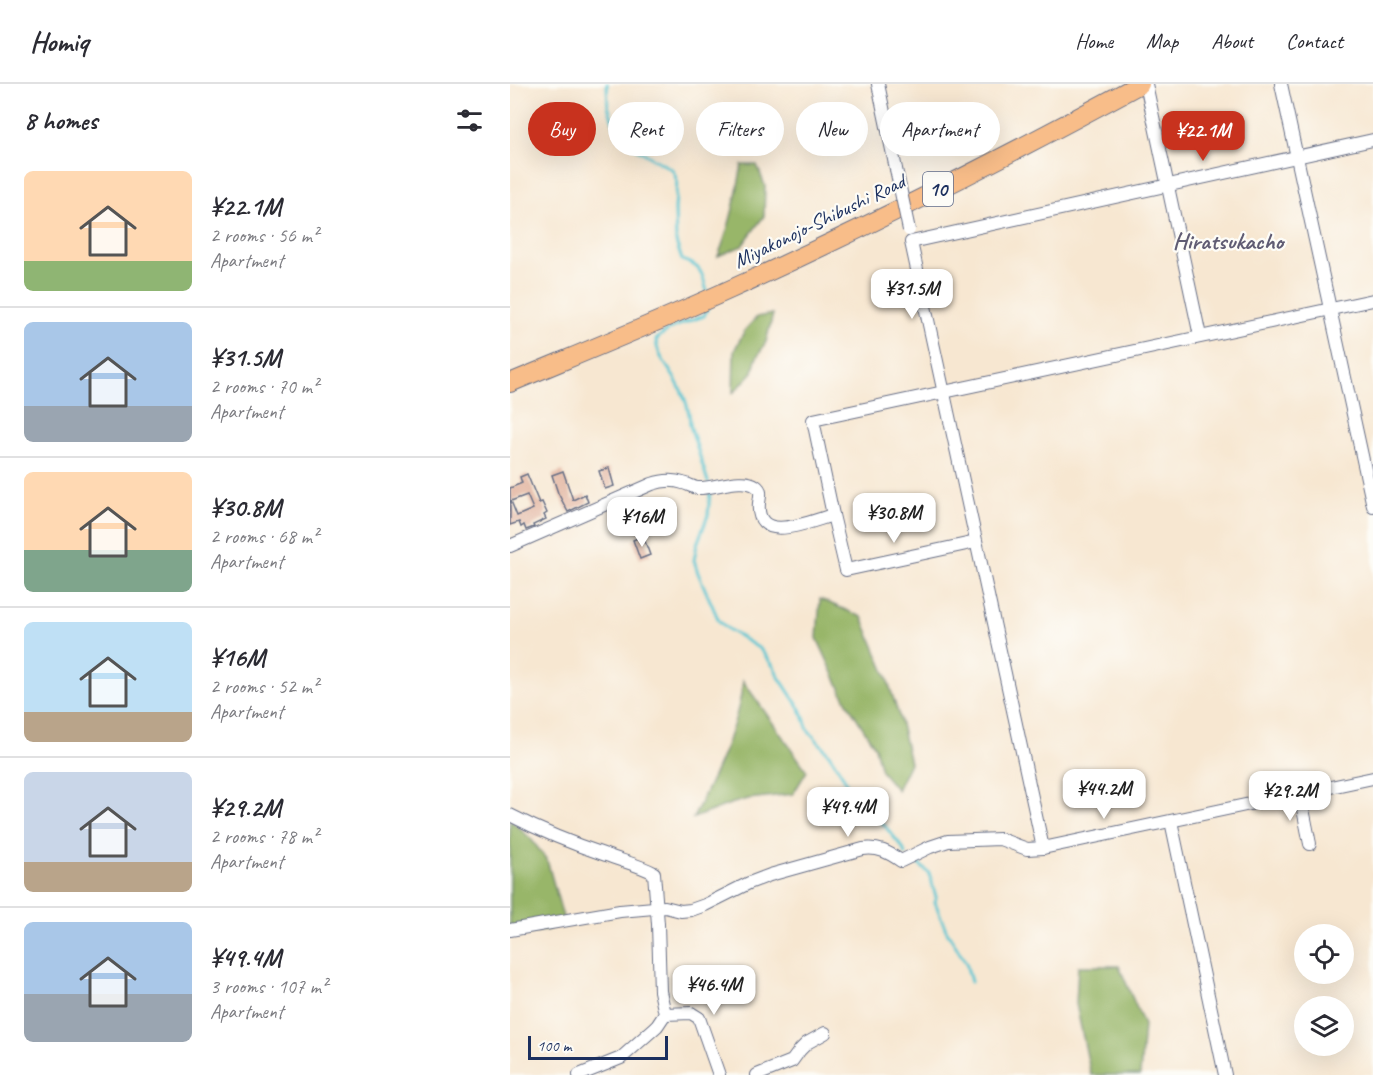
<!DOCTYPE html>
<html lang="en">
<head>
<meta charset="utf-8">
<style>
	:root { --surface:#fff; --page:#f7f7f7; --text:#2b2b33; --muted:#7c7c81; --line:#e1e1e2; --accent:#c8321e }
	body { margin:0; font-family:Caveat,sans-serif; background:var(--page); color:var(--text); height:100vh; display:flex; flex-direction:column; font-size:22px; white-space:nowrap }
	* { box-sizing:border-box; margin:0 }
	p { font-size:20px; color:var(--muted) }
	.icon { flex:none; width:33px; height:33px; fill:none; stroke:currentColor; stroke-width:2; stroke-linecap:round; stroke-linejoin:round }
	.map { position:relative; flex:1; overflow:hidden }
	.sheet { display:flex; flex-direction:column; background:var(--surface); width:510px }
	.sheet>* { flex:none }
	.top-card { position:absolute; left:18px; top:18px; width:570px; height:54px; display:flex; gap:12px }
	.buttons { position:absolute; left:784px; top:840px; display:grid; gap:12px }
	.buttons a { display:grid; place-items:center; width:60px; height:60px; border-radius:50%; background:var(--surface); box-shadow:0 6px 24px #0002; font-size:30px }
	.scale { position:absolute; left:18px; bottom:15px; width:140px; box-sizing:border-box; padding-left:6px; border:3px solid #1b2f5e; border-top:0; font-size:16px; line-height:21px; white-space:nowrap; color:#1b2f5e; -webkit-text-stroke:4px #fdfcf7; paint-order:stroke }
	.price { position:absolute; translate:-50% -51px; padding:0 14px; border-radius:12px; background:#fff; color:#222; font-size:20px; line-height:39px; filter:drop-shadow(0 2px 3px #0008) }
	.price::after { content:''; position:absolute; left:50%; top:36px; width:18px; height:14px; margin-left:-9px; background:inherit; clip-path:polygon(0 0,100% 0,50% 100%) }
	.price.active { background:var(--accent); color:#fff }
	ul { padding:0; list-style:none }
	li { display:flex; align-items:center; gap:18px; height:150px; padding:0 24px }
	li+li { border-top:2px solid var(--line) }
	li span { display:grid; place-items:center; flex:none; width:168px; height:120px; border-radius:9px; color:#555 }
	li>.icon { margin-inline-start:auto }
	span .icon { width:72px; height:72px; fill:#fffc; stroke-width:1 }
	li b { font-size:26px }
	h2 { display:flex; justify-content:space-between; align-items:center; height:72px; padding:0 24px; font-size:26px }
	.tag { padding:0 21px; border-radius:27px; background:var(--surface); box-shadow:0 6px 24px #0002; font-size:21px; line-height:54px }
	.tag.active { background:var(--accent); color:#fff }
	header { display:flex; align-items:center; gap:36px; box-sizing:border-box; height:84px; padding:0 30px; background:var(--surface); border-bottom:2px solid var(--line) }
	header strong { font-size:28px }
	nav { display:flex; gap:33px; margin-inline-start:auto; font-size:21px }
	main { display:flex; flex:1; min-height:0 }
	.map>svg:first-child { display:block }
</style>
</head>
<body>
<header>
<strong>Homiq</strong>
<nav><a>Home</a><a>Map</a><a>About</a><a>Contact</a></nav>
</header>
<main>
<section class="sheet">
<h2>8 homes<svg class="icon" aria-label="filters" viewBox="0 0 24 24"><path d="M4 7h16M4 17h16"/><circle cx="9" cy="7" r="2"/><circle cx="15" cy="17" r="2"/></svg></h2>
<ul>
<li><span style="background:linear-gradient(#ffd9b3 75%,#8fb573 0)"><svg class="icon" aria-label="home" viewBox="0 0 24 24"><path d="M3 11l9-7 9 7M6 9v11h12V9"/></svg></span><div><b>¥22.1M</b><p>2 rooms · 56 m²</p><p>Apartment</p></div></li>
<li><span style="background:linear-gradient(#a9c7e8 70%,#9aa5b1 0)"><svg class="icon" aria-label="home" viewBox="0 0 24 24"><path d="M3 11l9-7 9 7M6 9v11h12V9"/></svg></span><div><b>¥31.5M</b><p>2 rooms · 70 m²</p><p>Apartment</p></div></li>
<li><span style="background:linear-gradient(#ffd9b3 65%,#7fa58c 0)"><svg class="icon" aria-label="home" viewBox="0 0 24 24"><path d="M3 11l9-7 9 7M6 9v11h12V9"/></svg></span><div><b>¥30.8M</b><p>2 rooms · 68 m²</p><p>Apartment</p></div></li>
<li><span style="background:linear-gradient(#bfe0f5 75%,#b9a48a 0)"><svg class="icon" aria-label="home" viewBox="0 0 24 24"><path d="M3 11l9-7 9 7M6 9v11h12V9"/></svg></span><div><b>¥16M</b><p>2 rooms · 52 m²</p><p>Apartment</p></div></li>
<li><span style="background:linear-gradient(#c9d6e8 75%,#b9a48a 0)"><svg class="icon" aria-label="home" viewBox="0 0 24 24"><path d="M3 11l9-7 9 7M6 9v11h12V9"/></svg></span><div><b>¥29.2M</b><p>2 rooms · 78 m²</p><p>Apartment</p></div></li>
<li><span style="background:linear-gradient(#a9c7e8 60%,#9aa5b1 0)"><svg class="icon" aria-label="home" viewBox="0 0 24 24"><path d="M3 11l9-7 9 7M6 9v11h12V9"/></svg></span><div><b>¥49.4M</b><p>3 rooms · 107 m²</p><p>Apartment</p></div></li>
</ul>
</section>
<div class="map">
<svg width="863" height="991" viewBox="0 0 863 991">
	<rect width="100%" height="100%" fill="#fdfcf7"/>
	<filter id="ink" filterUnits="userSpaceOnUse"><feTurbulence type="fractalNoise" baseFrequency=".0167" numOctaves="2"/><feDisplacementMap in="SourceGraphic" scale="12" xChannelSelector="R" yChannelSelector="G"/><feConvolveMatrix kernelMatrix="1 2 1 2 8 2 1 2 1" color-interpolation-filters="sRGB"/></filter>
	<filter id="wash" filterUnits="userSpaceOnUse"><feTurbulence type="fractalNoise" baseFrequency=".008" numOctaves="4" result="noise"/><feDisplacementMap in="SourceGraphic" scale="24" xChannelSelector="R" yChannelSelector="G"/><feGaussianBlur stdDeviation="1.35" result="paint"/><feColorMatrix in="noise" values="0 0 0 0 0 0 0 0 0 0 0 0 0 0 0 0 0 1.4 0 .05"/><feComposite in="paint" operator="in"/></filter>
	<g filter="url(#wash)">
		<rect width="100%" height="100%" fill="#f7e7d1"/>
		<g fill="#98b669" stroke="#5a7264" stroke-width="1.5">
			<path d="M 232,81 L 247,81 L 255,102 L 254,132 L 232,162 L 208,172 C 220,143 226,113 232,81 Z"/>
			<path d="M 263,230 L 256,258 L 246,275 L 243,288 L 223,309 L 224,267 L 235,246 L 247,233 Z"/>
			<path d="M 310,515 L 352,533 L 376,591 L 389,632 L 400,679 L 387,706 L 371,687 L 365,663 L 336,617 L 307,554 Z"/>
			<path d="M 233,597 L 297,687 L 283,710 L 238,715 L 220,720 L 183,734 C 204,692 228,643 233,597 Z"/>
			<path d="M 0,737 L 3,738 L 21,755 L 37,776 L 53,833 L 37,846 L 0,852 Z"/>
			<path d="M 568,882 L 609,882 L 634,941 L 630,991 L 581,991 L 566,920 Z"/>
		</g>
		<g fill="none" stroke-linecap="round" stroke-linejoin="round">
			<g stroke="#5bc6d3" stroke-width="3">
				<path d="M 97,0 L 98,22 L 107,49 L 115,58 L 163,86 L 167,97 L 165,125 L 166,158 L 172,176 C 192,182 192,189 197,208"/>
				<path d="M 198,398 L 180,341 C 180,323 170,302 160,287 C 153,276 147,269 146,256 C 158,243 177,238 194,232 L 198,223"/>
				<path d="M 200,408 L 198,431 L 187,460 L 184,476 L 188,489 L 209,537 L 218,545 L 250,565 L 264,583 L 269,593 L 284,616 L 285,616 L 293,631 L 298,646 L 319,670 L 333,692 L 344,716 L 348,721 L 374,741 L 393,764 L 395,770"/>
				<path d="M 406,778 L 419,789 L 426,813 L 425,818 L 436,846 L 456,879 L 461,898"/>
			</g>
		</g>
		<g id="blocks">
			<g fill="#e0af99" fill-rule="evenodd">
				<path d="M 99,384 L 104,402 L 95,405 L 89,387 Z"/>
				<path d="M 53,387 L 63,416 L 75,410 L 78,418 L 58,428 L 48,409 L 42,391 Z"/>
				<path d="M 17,390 L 29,419 L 32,418 L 37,429 L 34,431 L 36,435 L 23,441 L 24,443 L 16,446 L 14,441 L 11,443 L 9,438 L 0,441 L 0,404 L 12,399 L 10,393 ZM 17,411 L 23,425 L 7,432 L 1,417 Z"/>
				<path d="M 126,416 L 132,431 L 120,436 L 114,421 Z"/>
				<path d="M 141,436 L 144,443 L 132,448 L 129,440 Z"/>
				<path d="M 133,452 L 140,471 L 130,475 L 123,456 Z"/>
			</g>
		</g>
	</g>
	<g filter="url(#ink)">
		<use href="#blocks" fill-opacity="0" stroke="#686f86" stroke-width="1.5"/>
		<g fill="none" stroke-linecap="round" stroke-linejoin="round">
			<defs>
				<g id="minor">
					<path d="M 368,0 L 386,85"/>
					<path d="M 636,0 L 690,252"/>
					<path d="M 771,0 L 863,422"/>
					<path d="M 466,458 L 336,486 L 323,431 L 303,336 L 863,216"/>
					<path d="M 0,462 L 142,400 C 153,396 162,395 173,399 C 178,400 182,403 187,404 C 203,405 232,392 246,402 C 252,406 250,412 249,419 C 245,462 301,437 323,431"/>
					<path d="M 790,710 L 800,760"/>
					<path d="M 0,731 C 31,747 63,760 96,771 C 112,777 129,781 144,789 L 148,840 L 150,907 L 155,930 L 147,942 L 111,974 L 69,991"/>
					<path d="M 661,737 L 715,991"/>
					<path d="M 533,764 L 401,158 L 863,56"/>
					<path d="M 0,846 L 110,827 L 155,823 L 171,827 L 181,826 L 195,821 L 239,799 L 260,791 L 353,765 C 369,763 378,768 391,777 L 420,763 L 438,757 L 490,755 L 517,765 L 533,764 L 863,694"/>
					<path d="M 155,930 L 181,929 L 189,934 L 209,991"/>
					<path d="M 247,991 L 282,977 L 290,966 L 297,959 L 315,949"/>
				</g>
				<path id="highway" d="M 0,299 C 74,268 148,238 221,205 C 360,142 496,73 630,0"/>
			</defs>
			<use href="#minor" stroke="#686f86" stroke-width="14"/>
			<use href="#highway" stroke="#686f86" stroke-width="20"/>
			<use href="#minor" stroke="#fff" stroke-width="12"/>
			<use href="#highway" stroke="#f8bd89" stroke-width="18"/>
			<defs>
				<path id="minor-bridge" d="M 386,85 L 399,146"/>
			</defs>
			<use href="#minor-bridge" stroke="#686f86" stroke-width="14" stroke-linecap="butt"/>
			<use href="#minor-bridge" stroke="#fff" stroke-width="12"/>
		</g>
	</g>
	<g text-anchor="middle" stroke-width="4.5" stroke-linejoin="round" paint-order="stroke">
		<rect fill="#fdfcf7" stroke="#5f6c8c" stroke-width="1.5" x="413" y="88" width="30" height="34" rx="4.5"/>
		<g font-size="20" font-weight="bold" fill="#1b2f5e">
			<text x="428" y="112">10</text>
		</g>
		<g font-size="21" fill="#1b2f5e" stroke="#fdfcf7">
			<text transform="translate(309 137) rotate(-26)" y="7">Miyakonojo-Shibushi Road</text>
		</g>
		<g font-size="24" font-weight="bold" fill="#605c73" stroke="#fdfcf7">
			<text x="718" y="165">Hiratsukacho</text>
		</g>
	</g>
</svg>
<div class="buttons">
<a><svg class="icon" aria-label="locate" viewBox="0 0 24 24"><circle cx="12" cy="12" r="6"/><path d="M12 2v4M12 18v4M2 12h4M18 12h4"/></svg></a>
<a><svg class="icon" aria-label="layers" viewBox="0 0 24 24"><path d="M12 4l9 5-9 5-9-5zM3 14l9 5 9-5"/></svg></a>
</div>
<div class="scale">100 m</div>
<b class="price active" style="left:693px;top:78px">¥22.1M</b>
<b class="price" style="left:402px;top:236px">¥31.5M</b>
<b class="price" style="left:384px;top:460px">¥30.8M</b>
<b class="price" style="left:132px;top:464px">¥16M</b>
<b class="price" style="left:594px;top:736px">¥44.2M</b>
<b class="price" style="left:780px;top:738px">¥29.2M</b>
<b class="price" style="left:338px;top:754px">¥49.4M</b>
<b class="price" style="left:204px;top:932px">¥46.4M</b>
<div class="top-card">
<a class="tag active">Buy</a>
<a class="tag">Rent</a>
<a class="tag">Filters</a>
<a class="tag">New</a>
<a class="tag">Apartment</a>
</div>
</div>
</main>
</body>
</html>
